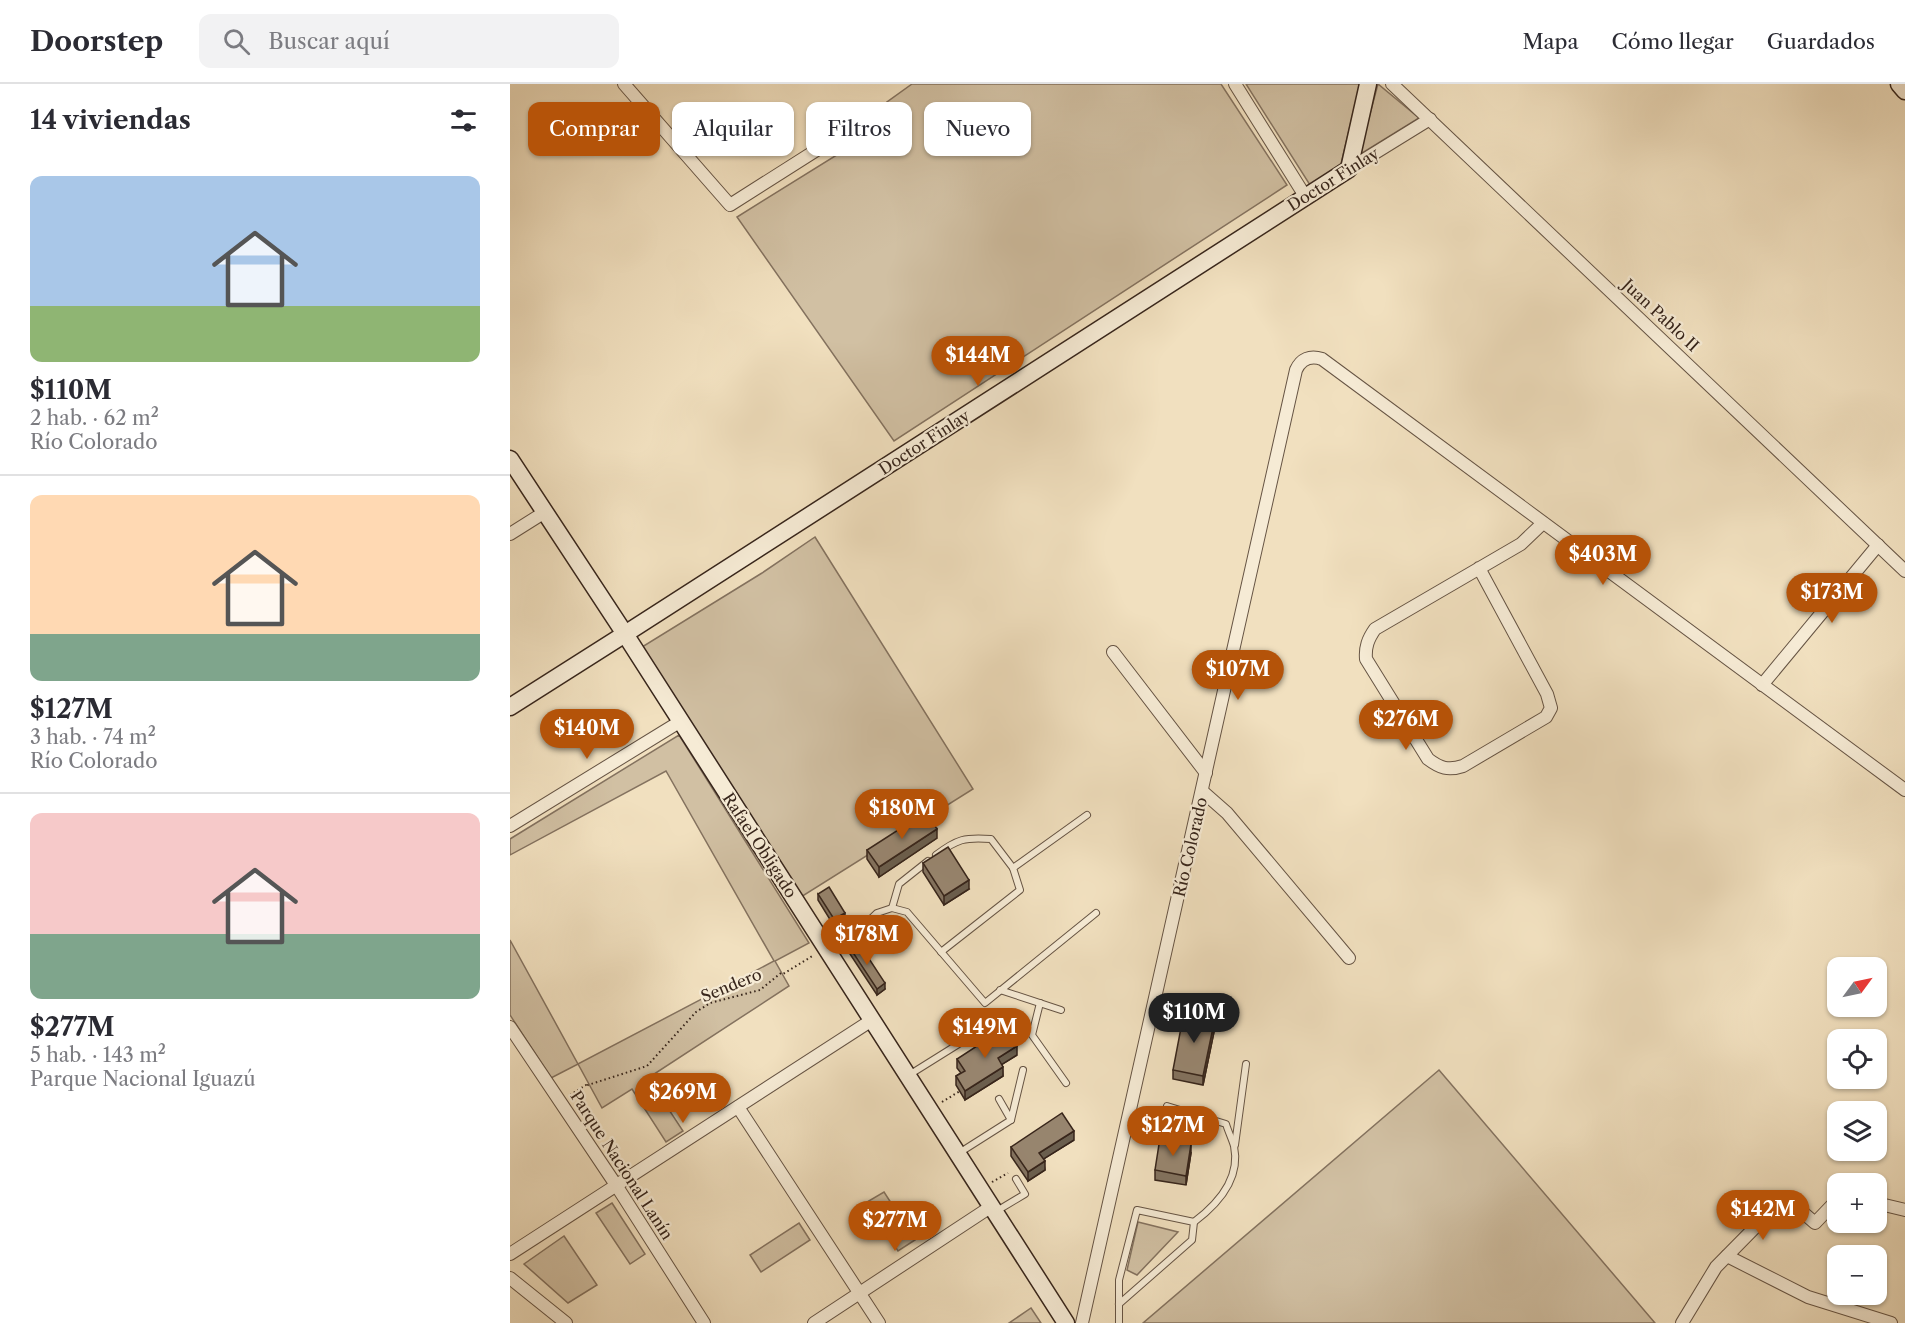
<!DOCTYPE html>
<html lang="es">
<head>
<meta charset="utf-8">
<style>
	:root { --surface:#fff; --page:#f2f2f3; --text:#2b2b33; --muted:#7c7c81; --line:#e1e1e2; --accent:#b45309 }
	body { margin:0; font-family:"Libre Caslon Text",serif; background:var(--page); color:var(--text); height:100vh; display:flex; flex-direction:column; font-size:22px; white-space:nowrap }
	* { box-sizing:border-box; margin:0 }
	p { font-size:20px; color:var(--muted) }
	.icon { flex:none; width:33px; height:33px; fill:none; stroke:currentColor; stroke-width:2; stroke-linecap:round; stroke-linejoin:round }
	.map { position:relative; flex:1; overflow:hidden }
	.side { display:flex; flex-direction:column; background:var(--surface); width:510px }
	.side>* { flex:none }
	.banner { position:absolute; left:18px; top:18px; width:570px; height:54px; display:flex; gap:12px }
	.needle { width:39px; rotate:57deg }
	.controls { position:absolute; left:1317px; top:873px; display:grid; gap:12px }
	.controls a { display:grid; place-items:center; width:60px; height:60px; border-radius:12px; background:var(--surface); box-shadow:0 2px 4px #0004; font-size:30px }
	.price { position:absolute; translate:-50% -51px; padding:0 14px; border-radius:21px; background:var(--accent); color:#fff; font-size:20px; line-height:39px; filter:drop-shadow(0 2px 3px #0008) }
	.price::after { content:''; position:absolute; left:50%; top:36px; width:18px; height:14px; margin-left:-9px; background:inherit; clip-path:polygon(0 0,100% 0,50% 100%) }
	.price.current { background:#222; color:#fff }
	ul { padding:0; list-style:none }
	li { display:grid; align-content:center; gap:12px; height:318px; padding:0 30px }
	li+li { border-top:2px solid var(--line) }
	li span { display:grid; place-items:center; height:186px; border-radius:12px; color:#555 }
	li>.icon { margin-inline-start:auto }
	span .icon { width:108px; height:108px; fill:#fffc; stroke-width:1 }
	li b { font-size:26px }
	h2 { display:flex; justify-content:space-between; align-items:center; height:72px; padding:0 30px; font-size:26px }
	.pill { padding:0 21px; border-radius:12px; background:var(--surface); box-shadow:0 2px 4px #0004; font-size:21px; line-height:54px }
	.pill.current { background:var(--accent); color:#fff }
	header { display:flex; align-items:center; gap:36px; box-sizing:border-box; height:84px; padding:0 30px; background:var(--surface); border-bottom:2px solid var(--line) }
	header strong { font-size:28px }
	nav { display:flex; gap:33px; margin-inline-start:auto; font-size:21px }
	.search { width:420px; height:54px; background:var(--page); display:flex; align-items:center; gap:15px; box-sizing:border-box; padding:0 21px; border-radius:12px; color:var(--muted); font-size:22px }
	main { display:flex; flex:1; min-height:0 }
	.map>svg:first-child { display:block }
</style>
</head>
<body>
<header>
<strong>Doorstep</strong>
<div class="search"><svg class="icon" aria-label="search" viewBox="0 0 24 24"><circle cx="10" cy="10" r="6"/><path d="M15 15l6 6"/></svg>Buscar aquí</div>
<nav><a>Mapa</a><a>Cómo llegar</a><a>Guardados</a></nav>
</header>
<main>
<section class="side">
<h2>14 viviendas<svg class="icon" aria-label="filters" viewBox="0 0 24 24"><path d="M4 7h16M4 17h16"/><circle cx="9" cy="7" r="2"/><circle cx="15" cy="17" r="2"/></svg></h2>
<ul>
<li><span style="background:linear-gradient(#a9c7e8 70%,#8fb573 0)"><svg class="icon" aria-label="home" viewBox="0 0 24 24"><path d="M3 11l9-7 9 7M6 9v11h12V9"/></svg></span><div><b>$110M</b><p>2 hab. · 62 m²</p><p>Río Colorado</p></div></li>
<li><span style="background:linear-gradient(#ffd9b3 75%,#7fa58c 0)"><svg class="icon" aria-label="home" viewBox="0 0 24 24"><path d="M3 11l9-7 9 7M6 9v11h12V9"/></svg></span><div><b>$127M</b><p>3 hab. · 74 m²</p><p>Río Colorado</p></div></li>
<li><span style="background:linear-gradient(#f6c9c9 65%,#7fa58c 0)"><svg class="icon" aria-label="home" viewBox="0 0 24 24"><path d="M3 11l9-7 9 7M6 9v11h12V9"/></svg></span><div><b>$277M</b><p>5 hab. · 143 m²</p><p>Parque Nacional Iguazú</p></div></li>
</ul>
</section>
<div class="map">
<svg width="1395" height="1239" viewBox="0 0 1395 1239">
	<rect width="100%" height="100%" fill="#f1e0bf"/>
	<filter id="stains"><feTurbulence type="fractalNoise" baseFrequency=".00333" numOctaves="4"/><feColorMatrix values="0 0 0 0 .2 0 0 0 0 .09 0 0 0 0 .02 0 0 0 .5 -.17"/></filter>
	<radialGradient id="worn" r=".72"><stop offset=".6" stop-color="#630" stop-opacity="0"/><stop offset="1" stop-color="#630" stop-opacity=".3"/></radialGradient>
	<g fill="#d1c0a3" stroke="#84725f" stroke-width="1.5">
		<path d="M 402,0 L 711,0 L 777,101 L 384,357 L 227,133 L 388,33 L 377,18 Z"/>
		<path d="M 736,0 L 850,0 L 831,80 L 800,101 Z"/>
		<path d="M 868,0 L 909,34 L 849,71 Z"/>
		<path d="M 305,453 L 463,705 L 291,813 L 132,563 L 252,489 Z"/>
		<path d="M 169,651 L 299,859 L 265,877 L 279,902 L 138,994 L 173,1047 L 156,1058 L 122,1005 L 92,1024 L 68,980 L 41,994 L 0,931 L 0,856 L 68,980 L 264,877 L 156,687 L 0,771 L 0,755 Z"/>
		<path d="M 929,986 L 1145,1239 L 633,1239 Z"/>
		<path d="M 374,1108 L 405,1156 L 388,1167 L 357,1118 Z"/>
		<path d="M 102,1119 L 135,1170 L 120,1180 L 86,1129 Z"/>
		<path d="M 628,1138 L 668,1148 L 627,1191 L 617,1186 Z"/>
		<path d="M 289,1139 L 300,1156 L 251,1188 L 240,1171 Z"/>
		<path d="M 54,1152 L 87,1201 L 58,1219 L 14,1180 Z"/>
		<path d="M 521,1224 L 531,1239 L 499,1239 Z"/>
	</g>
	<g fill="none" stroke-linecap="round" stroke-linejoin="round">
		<defs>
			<g id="lane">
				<path d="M 426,771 C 447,755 455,753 481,755 L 503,784"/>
				<path d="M 382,824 L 389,800 L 418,777"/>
				<path d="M 431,868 L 510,806 L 503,784 L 577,731"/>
				<path d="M 319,869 L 340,855 L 367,829 L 382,824 L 397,828 L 475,919 L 586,829"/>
				<path d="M 490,906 L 551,926"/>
				<path d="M 530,919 L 522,951 L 556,999"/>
				<path d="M 399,991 L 471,946"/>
				<path d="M 657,1022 L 716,1040 C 718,1047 722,1055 724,1062 C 731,1095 708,1120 684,1138"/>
				<path d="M 501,1036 L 513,986"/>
				<path d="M 725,1061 L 736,980"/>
				<path d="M 449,1069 L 501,1036 L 489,1015"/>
				<path d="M 485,1128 L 515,1110 L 506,1095"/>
				<path d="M 609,1220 L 682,1156 L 684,1138 L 627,1126 L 609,1196 L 609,1239"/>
			</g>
			<g id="street">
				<path d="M 114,0 L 220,121 L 357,34"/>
				<path d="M 725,0 L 795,112"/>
				<path d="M 882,0 L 1395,487"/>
				<path d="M 839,85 L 920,35"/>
				<path d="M 0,450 L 35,428"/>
				<path d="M 969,484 L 1037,610 L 1041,624 L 1036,633 L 953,682 C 938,687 930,684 918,675 L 856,575 C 855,563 858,555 865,545 L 1011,460 L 1033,439"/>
				<path d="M 603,568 L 696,689"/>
				<path d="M 1252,601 L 1368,461"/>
				<path d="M 692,707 L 717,729 L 839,874"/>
				<path d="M 0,742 L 171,637"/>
				<path d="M 0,943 L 106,1101 L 194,1239"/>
				<path d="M 228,1023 L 369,1239"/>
				<path d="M 1366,1119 L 1395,1126"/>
				<path d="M 0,1170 L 362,936"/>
				<path d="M 1217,1172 L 1298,1213 L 1381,1239"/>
				<path d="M 0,1194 L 56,1239"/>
				<path d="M 304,1239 L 482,1122"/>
				<path d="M 572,1239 L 786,286 C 791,275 800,271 812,275 L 1395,706"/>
				<path d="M 1172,1239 L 1206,1183 L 1275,1113 L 1305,1139 L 1328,1115"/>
			</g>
			<g id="secondary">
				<path d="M 1389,0 L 1395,7"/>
				<path d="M 0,375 L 115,550 L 556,1239"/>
				<path d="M 0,623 L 115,550 L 839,85 L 858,0"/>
			</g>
		</defs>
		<use href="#lane" stroke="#665444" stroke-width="8"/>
		<use href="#street" stroke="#665444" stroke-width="14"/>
		<use href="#secondary" stroke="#37251b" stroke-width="19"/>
		<g stroke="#37251b" stroke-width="2" stroke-dasharray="1.5 3" stroke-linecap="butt">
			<path d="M 60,1011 L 76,1001 L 77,1003 L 78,1001 L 137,982 L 186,928 L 200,919 L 250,906 L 271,889 L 273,890 L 304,871"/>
			<path d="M 432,1018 L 450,1007"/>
			<path d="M 482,1098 L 498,1089"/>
		</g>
		<use href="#lane" stroke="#f6ebd5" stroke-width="6"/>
		<use href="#street" stroke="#f6ebd5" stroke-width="12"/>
		<use href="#secondary" stroke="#f6ebd5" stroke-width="16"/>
	</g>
	<g fill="#837360" stroke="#37251b" stroke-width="1.5">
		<path d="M 427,754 L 369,793 L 357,775 L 357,766 Z"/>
		<path d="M 413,779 L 459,805 L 434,821 L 413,788 Z"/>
		<path d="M 308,810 L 335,835 L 324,842 L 308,816 Z"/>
		<path d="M 340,864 L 375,905 L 367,911 L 340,870 Z"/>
		<path d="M 705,943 L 693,1001 L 663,995 L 663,986 Z"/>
		<path d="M 507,971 L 492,980 L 493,992 L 455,1016 L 446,1001 L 446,992 L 451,989 L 447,984 L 447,975 Z"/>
		<path d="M 564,1056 L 533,1075 L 535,1086 L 518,1097 L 501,1072 L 501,1063 Z"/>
		<path d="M 681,1069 L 676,1101 L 645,1096 L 645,1086 Z"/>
	</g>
	<g fill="#6a5e4e" stroke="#37251b" stroke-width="1.5">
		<path d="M 427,745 L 427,754 L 369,793 L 369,783 Z"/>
		<path d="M 459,796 L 459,805 L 434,821 L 434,812 Z"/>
		<path d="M 335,829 L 335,835 L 324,842 L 324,835 Z"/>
		<path d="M 375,899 L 375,905 L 367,911 L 367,905 Z"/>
		<path d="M 705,934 L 705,943 L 693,1001 L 693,992 Z"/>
		<path d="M 507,962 L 507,971 L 488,983 L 488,974 Z"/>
		<path d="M 493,983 L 493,992 L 455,1016 L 455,1007 Z"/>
		<path d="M 564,1047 L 564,1056 L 529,1078 L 529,1069 Z"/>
		<path d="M 681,1060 L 681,1069 L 676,1101 L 676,1092 Z"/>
		<path d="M 535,1077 L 535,1086 L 518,1097 L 518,1088 Z"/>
	</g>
	<g fill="#988670" stroke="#37251b" stroke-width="1.5">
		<path d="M 416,728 L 427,745 L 369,783 L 357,766 Z"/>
		<path d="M 438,763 L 459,796 L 434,812 L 413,779 Z"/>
		<path d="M 319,803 L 335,829 L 324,835 L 308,810 Z"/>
		<path d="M 348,858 L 375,899 L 367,905 L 340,864 Z"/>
		<path d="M 674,928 L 705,934 L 693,992 L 663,986 Z"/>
		<path d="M 496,943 L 507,962 L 488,974 L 493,983 L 455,1007 L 446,992 L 455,987 L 447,975 Z"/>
		<path d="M 552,1029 L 564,1047 L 529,1069 L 535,1077 L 518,1088 L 501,1063 Z"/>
		<path d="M 650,1054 L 681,1060 L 676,1092 L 645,1086 Z"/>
	</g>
	<g text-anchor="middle" stroke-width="4.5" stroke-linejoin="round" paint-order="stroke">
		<g font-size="16" fill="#37251b" stroke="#f6ebd5">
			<text transform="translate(823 95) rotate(-32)" y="6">Doctor Finlay</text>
			<text transform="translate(1151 231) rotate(43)" y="6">Juan Pablo II</text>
			<text transform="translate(414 358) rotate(-33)" y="6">Doctor Finlay</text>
			<text transform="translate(250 761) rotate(57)" y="6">Rafael Obligado</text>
			<text transform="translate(680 763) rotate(-77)" y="6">Río Colorado</text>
			<text transform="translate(221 901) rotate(-22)" y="6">Sendero</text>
			<text transform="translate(112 1081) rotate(57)" y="6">Parque Nacional Lanín</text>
		</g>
	</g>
	<rect width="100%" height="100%" filter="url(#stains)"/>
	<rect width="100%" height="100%" fill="url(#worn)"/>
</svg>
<div class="controls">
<a><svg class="needle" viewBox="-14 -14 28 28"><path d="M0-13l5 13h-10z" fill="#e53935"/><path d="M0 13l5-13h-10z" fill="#7c7c81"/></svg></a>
<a><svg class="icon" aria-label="locate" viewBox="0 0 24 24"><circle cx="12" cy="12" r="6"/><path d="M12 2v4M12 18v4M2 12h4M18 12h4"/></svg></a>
<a><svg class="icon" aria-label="layers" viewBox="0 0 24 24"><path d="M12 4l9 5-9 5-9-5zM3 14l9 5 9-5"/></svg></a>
<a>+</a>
<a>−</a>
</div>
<b class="price" style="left:468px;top:303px">$144M</b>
<b class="price" style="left:1093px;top:502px">$403M</b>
<b class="price" style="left:1322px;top:540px">$173M</b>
<b class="price" style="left:728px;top:617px">$107M</b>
<b class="price" style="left:896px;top:667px">$276M</b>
<b class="price" style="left:77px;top:676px">$140M</b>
<b class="price" style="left:392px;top:756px">$180M</b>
<b class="price" style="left:357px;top:882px">$178M</b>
<b class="price current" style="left:684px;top:960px">$110M</b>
<b class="price" style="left:475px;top:975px">$149M</b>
<b class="price" style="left:173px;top:1040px">$269M</b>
<b class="price" style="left:663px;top:1073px">$127M</b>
<b class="price" style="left:1253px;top:1157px">$142M</b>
<b class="price" style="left:385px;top:1168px">$277M</b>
<div class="banner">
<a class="pill current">Comprar</a>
<a class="pill">Alquilar</a>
<a class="pill">Filtros</a>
<a class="pill">Nuevo</a>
</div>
</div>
</main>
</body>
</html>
